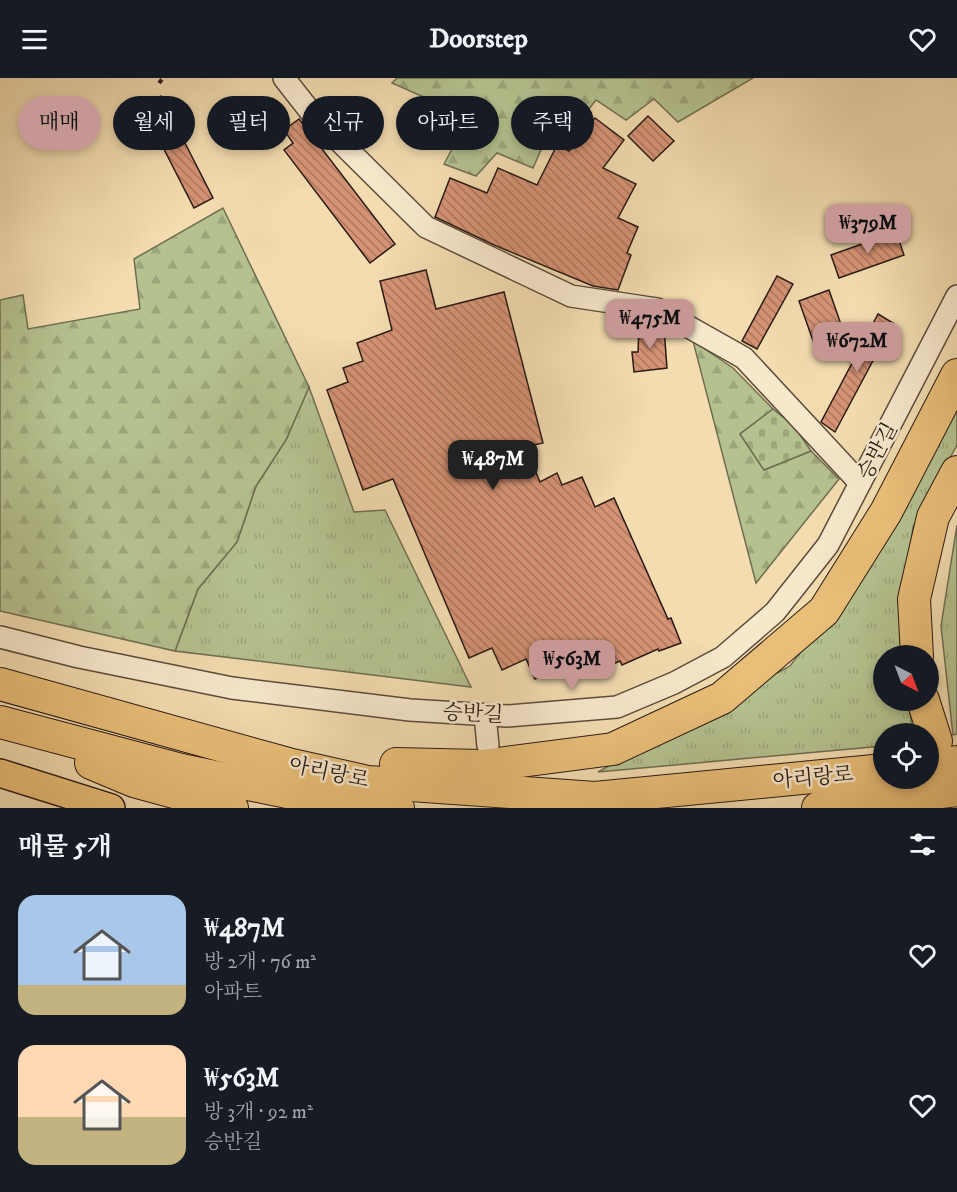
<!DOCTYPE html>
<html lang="ko">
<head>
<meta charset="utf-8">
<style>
	:root { --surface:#171b24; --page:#242831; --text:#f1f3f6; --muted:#9ea1a6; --accent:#c59692 }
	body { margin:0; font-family:"IM FELL DW Pica","Noto Serif KR",serif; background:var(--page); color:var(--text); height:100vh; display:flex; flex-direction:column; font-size:22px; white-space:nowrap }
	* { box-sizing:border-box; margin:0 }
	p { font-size:20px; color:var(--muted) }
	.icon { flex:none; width:33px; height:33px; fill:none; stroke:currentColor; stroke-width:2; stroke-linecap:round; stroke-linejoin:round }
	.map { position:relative; height:730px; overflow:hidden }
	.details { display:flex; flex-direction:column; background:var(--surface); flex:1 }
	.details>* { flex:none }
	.hud { position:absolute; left:18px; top:18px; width:600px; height:54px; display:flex; gap:12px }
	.needle { width:39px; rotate:138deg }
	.fabs { position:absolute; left:873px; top:567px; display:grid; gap:12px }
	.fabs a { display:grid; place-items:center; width:66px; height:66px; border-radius:50%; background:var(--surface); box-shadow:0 3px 9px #0003; font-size:30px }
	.price { position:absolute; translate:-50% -51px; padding:0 14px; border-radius:12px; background:var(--accent); color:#111; font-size:20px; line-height:39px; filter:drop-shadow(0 2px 3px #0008) }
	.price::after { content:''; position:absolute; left:50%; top:36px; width:18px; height:14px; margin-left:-9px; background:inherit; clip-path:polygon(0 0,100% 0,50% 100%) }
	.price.active { background:#222; color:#fff }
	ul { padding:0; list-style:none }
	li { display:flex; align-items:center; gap:18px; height:150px; padding:0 18px }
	li span { display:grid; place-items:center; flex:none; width:168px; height:120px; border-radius:18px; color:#555 }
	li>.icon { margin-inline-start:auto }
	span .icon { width:72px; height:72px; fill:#fffc; stroke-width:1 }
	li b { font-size:26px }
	h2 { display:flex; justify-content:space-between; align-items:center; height:72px; padding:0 18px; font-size:26px }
	.pill { padding:0 21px; border-radius:27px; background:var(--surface); box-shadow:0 3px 9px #0003; font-size:21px; line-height:54px }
	.pill.active { background:var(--accent); color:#111 }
	header { display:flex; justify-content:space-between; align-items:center; height:78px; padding:0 18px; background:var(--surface); font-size:27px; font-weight:700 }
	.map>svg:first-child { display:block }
</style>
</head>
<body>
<header><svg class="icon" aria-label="menu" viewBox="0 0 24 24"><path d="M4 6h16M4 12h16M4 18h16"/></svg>Doorstep<svg class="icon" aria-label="heart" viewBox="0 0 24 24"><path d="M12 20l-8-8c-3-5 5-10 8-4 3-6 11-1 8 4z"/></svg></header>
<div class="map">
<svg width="957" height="730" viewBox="0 0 957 730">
	<defs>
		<pattern id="grass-tufts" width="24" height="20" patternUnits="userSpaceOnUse" patternTransform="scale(1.5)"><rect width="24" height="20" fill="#b5c290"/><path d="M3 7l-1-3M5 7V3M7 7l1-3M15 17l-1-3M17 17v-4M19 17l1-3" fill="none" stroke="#9ca67b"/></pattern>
		<pattern id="forest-firs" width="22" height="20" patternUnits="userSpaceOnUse" patternTransform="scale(1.5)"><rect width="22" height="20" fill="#b5c290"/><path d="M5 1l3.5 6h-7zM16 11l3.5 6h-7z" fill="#9ca67b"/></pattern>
		<pattern id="cemetery-stones" width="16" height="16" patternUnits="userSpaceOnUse" patternTransform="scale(1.5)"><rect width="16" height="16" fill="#b5c290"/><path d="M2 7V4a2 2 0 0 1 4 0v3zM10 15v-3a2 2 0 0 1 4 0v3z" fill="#9ca67b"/></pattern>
		<pattern id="building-back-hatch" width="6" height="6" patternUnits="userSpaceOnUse" patternTransform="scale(1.5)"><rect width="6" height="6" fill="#d59375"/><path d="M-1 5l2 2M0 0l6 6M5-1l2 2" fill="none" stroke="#ad775f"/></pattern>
	</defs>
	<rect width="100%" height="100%" fill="#f2dcb0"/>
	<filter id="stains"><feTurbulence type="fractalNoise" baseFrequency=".00333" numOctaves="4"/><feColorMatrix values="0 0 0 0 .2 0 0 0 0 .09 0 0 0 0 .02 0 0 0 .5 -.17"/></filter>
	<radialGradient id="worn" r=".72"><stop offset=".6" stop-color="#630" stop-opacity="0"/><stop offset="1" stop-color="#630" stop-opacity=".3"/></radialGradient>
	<g fill="url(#grass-tufts)" stroke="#706e52" stroke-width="1.5">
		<path d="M 309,309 L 354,434 L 385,432 L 471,609 L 175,573 L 198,511 L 237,464 L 256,408 L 286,362 Z"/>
		<path d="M 957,322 L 957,367 L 913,449 L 900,561 L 902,577 L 884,578 L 884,622 L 908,623 L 913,655 L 884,656 L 883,668 L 598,694 L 790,588 L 876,476 Z"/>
		<path d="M 957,447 L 957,656 L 953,657 L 941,548 Z"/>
	</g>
	<g fill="url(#forest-firs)" stroke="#706e52" stroke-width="1.5">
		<path d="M 397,0 L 753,0 L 678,44 L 654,21 L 626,42 L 596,22 L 568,57 L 549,54 L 533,90 L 497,75 L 476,98 L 444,86 L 469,39 L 392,5 Z"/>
		<path d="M 223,130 L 309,309 L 286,362 L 256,408 L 237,464 L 198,511 L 175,573 L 0,533 L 0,222 L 23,217 L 28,251 L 140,231 L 134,181 Z"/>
		<path d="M 693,263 L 733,290 L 773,331 L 740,356 L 764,392 L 811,373 L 839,401 L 756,505 Z"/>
	</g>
	<path fill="url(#cemetery-stones)" stroke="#706e52" stroke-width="1.5" d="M 773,331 L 794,348 L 811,373 L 764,392 L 740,356 Z"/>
	<g fill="url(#building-back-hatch)" stroke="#2a1a14" stroke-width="1.5">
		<path d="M 161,18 L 213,120 L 194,130 L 142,28 Z"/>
		<path d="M 648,38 L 674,63 L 653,83 L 628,58 Z"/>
		<path d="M 595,40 L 624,62 L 603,90 L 636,106 L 618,140 L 638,149 L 627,175 L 631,177 L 618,212 L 593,208 L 494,167 L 435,139 L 450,100 L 487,115 L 498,90 L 537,107 L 557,67 L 569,73 Z"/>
		<path d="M 299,41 L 395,166 L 370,185 L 284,72 L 293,65 L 284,52 Z"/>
		<path d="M 896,154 L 904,177 L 839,200 L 831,177 Z"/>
		<path d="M 426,192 L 436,231 L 504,214 L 543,365 L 525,369 L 540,404 L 557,395 L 562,407 L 582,399 L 595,429 L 614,420 L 668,541 L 671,540 L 681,565 L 659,573 L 658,571 L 622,587 L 620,583 L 601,591 L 599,587 L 581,595 L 579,588 L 560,596 L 557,591 L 535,601 L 526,581 L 502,592 L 492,570 L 469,580 L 393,401 L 363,412 L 327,312 L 348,304 L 343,290 L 363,283 L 357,265 L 392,252 L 380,203 Z"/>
		<path d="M 777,198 L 793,206 L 757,271 L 742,263 Z"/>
		<path d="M 829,212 L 846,261 L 816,271 L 799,223 Z"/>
		<path d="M 878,236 L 893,245 L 835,354 L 821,344 Z"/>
		<path d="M 639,249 L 664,250 L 667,290 L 634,294 L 632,274 L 638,274 Z"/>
	</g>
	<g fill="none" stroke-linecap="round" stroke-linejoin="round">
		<defs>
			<g id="minor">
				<path d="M 284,0 L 313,37 L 426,149 L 571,218 L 657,231 L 744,280 L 860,405"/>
				<path d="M 0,559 L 79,579 L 232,610 L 410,632 L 507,638 L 617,629 L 674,605 L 723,579 L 775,534 L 828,467 L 957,218"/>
				<path d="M 485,637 L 488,668"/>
			</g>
			<path id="major" d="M 0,695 L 111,730"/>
			<g id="highway">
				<path d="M 917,578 L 914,521 L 933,439 L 957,394"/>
				<path d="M 0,606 L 288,686 L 368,704 L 595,720 L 884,692"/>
				<path d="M 923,622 L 936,663"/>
				<path d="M 0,644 L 181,692 L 316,720 L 398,730"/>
				<path d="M 91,685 L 134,703 L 232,730"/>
				<path d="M 396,686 L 482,688 L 613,671 L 722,620 L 824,533 L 886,434 L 957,297"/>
				<path d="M 928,688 L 957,684"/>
				<path d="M 818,730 L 957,712"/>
			</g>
		</defs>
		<use href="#minor" stroke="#5c4a3b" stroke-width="24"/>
		<use href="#major" stroke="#2a1a14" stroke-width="30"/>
		<use href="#highway" stroke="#2a1a14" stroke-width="34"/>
		<path stroke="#2a1a14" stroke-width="4" stroke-dasharray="4.5 3" stroke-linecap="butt" d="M 159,5 L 163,0"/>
		<use href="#minor" stroke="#f7e8cc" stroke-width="21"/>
		<use href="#major" stroke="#e9be78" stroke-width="27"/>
		<use href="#highway" stroke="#e9be78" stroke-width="32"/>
	</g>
	<g text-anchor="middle" stroke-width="5" stroke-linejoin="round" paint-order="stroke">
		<g font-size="21" fill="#2a1a14" stroke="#f7e8cc">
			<text transform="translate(877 373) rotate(-62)" y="7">승반길</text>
			<text transform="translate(473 635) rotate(3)" y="7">승반길</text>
			<text transform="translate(329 694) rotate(12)" y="7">아리랑로</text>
			<text transform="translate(813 699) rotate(-5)" y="7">아리랑로</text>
		</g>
	</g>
	<rect width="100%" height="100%" filter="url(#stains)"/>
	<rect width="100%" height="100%" fill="url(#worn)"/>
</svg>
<div class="fabs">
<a><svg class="needle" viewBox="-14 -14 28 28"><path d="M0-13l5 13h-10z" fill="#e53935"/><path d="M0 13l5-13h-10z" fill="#9ea1a6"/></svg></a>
<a><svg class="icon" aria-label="locate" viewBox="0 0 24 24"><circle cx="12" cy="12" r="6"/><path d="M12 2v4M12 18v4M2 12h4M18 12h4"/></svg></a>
</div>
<b class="price" style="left:868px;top:177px">₩379M</b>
<b class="price" style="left:650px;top:272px">₩475M</b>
<b class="price" style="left:857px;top:295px">₩672M</b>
<b class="price active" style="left:493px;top:413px">₩487M</b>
<b class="price" style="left:572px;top:613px">₩563M</b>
<div class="hud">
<a class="pill active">매매</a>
<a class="pill">월세</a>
<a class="pill">필터</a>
<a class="pill">신규</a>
<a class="pill">아파트</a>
<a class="pill">주택</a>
</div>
</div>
<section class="details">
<h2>매물 5개<svg class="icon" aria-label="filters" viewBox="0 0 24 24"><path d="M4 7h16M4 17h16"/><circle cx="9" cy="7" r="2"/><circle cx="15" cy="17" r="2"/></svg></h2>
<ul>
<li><span style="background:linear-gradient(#a9c7e8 75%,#c2b280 0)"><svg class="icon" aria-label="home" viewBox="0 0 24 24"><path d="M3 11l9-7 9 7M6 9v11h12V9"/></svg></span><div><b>₩487M</b><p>방 2개 · 76 m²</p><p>아파트</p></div><svg class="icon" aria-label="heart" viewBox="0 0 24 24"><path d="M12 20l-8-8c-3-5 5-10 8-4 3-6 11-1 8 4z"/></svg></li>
<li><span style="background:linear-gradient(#ffd9b3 60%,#c2b280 0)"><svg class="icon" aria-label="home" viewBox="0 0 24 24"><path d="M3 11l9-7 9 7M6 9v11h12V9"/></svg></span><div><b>₩563M</b><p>방 3개 · 92 m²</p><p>승반길</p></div><svg class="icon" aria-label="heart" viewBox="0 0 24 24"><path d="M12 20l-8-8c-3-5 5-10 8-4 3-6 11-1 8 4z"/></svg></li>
</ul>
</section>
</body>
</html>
